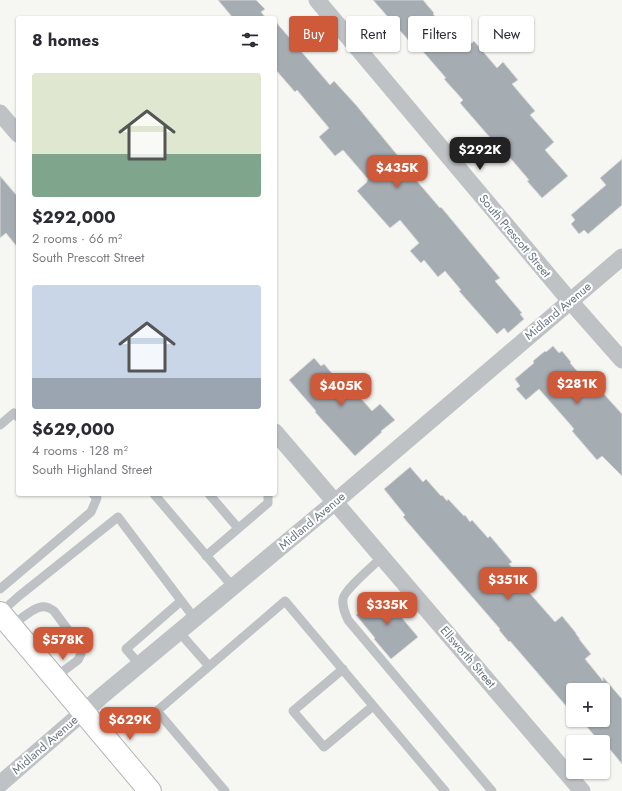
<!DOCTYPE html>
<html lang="en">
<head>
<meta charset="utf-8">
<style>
	:root { --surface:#fff; --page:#f2f2f3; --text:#2b2b33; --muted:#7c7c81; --accent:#cf5a3a }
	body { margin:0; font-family:Jost,sans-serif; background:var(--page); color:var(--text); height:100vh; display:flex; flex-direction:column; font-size:15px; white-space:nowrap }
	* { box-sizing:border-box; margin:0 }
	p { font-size:13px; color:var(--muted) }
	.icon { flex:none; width:22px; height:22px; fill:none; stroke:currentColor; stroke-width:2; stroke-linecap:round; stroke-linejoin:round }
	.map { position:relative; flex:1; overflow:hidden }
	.side { position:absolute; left:16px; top:16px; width:261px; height:480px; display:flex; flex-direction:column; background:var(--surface); border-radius:4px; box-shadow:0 1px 3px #0004 }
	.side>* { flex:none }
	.guide { position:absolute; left:289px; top:16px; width:273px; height:36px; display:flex; gap:8px }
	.tools { position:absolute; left:566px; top:683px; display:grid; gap:8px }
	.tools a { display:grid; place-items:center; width:44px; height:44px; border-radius:4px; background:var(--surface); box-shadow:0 1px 3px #0004; font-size:20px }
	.price { position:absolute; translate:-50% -34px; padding:0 9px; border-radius:8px; background:var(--accent); color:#fff; font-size:13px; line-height:26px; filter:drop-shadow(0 1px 2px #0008) }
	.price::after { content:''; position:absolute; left:50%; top:24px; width:12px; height:9px; margin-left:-6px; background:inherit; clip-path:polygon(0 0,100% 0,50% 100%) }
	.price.selected { background:#222; color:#fff }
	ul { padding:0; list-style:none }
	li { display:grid; align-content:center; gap:8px; height:212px; padding:0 16px }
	li span { display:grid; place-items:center; height:124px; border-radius:4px; color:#555 }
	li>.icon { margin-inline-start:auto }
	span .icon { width:72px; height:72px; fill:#fffc; stroke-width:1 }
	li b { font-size:17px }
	h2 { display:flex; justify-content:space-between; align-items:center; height:48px; padding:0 16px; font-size:17px }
	.pill { padding:0 14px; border-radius:4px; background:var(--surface); box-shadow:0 1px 3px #0004; font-size:14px; line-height:36px }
	.pill.selected { background:var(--accent); color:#fff }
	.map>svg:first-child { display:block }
</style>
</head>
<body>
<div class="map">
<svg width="622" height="791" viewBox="0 0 622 791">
	<rect width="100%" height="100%" fill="#f6f6f3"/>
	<g fill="#a6adb2" stroke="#d8d8d6">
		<path d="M 218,0 L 256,0 L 265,9 L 261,12 L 266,18 L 233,18 Z"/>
		<path d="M 373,0 L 423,0 L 434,13 L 433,14 L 463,50 L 474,41 L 497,68 L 503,62 L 518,80 L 512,84 L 535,111 L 530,115 L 554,142 L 545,150 L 568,176 L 542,198 L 527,181 L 529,180 L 501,147 L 500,149 L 460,103 L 463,100 L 444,79 L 446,78 L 413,40 L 410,42 Z"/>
		<path d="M 275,21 L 330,85 L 334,81 L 356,105 L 417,179 L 416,180 L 440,208 L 441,207 L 500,278 L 495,281 L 522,313 L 520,314 L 524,319 L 508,333 L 504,328 L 497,334 L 459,291 L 461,290 L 445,271 L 438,277 L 424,260 L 421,263 L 410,251 L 419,243 L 400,220 L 390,228 L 357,191 L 367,182 L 367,181 L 368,179 L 343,150 L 335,156 L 319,137 L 329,128 L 297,90 L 295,92 L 275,69 Z"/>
		<path d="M 622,159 L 622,205 L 588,234 L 584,230 L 579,234 L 571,224 L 575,220 L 571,215 L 606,185 L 600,178 Z"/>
		<path d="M 0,176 L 18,197 L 18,248 L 6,233 L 0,238 Z"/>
		<path d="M 553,346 L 559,353 L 562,351 L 571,362 L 570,363 L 599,396 L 603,393 L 622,414 L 622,476 L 602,456 L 597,460 L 572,431 L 574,429 L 569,423 L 539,389 L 526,400 L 516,389 L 520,386 L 515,379 L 534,363 L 533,361 L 545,351 L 546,352 Z"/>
		<path d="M 314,358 L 321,366 L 324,364 L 346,390 L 350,386 L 372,411 L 380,404 L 395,420 L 381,431 L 382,432 L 355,456 L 315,412 L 316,411 L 289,380 Z"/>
		<path d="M 410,467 L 423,482 L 426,479 L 441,496 L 442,495 L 447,501 L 448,499 L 464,516 L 465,515 L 470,522 L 472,520 L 488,538 L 490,536 L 512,562 L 509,564 L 521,579 L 519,581 L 555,622 L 562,616 L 576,633 L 576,634 L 580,639 L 579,639 L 591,654 L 585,659 L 603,681 L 603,677 L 622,699 L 622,764 L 608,747 L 606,748 L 603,745 L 603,742 L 600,742 L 581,720 L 603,720 L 603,690 L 573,690 L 573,714 L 510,641 L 509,642 L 499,630 L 500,629 L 403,517 L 405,515 L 384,489 Z"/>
		<path d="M 381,593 L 418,637 L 391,659 L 374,639 L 375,638 L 356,615 Z"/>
	</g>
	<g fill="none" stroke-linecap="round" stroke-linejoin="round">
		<defs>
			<path id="secondary" d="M 0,613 L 150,791"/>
		</defs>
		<use href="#secondary" stroke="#b1b6b9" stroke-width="24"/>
		<g stroke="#bec2c5" stroke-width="9">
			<path d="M 0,425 L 14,413 L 18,417"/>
			<path d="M 154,494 L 233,587"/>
			<path d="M 209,494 L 238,528"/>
			<path d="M 206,556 L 268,503 L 268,494"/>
			<path d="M 382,557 C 374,565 344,590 343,599 C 342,607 345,613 348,620 L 492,791"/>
			<path d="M 0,589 L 91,512 L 97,498 L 93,494"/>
			<path d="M 0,613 L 19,596 L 118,517 L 195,619"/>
			<path d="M 11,626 C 19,621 32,608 41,607 C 46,606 50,608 54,611 L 80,646 L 81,654 L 78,660 L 54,678"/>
			<path d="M 179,632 L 209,666"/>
			<path d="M 140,665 L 126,649 L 181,601"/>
			<path d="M 343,669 L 293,711 L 324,747 L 373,706"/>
			<path d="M 225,791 L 157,711 L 285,601 L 445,791"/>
		</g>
		<g stroke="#bec2c5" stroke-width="17">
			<path d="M 317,0 L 570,301 L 622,360"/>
			<path d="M 0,113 L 18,134"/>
			<path d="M 275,432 L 582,791"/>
			<path d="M 0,784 L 103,695 L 335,502 L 622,257"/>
		</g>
		<use href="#secondary" stroke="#fff" stroke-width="22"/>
	</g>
	<g text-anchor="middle" stroke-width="4" stroke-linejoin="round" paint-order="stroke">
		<g font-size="12" fill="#697781" stroke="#fff">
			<text transform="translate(515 236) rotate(50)" y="4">South Prescott Street</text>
			<text transform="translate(558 311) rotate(-40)" y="4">Midland Avenue</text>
			<text transform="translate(312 521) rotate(-40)" y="4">Midland Avenue</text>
			<text transform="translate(468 657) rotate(49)" y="4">Ellsworth Street</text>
			<text transform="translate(45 745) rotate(-41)" y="4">Midland Avenue</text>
		</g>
	</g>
</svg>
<div class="tools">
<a>+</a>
<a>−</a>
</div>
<b class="price selected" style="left:480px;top:171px">$292K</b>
<b class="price" style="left:397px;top:189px">$435K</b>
<b class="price" style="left:577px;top:405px">$281K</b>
<b class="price" style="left:341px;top:407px">$405K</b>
<b class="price" style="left:508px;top:601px">$351K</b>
<b class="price" style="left:387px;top:626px">$335K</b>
<b class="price" style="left:63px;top:661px">$578K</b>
<b class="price" style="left:130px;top:741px">$629K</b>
<div class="guide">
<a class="pill selected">Buy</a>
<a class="pill">Rent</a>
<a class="pill">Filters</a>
<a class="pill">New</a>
</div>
<section class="side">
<h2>8 homes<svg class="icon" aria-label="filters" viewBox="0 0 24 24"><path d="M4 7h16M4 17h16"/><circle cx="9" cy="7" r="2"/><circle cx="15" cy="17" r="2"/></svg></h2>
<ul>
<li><span style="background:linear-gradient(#dfe7d0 65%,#7fa58c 0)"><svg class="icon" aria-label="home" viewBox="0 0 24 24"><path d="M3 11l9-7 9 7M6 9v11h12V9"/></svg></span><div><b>$292,000</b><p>2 rooms · 66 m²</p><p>South Prescott Street</p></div></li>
<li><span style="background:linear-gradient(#c9d6e8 75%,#9aa5b1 0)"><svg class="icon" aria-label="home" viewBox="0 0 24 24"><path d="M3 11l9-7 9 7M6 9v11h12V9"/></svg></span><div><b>$629,000</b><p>4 rooms · 128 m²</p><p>South Highland Street</p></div></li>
</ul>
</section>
</div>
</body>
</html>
